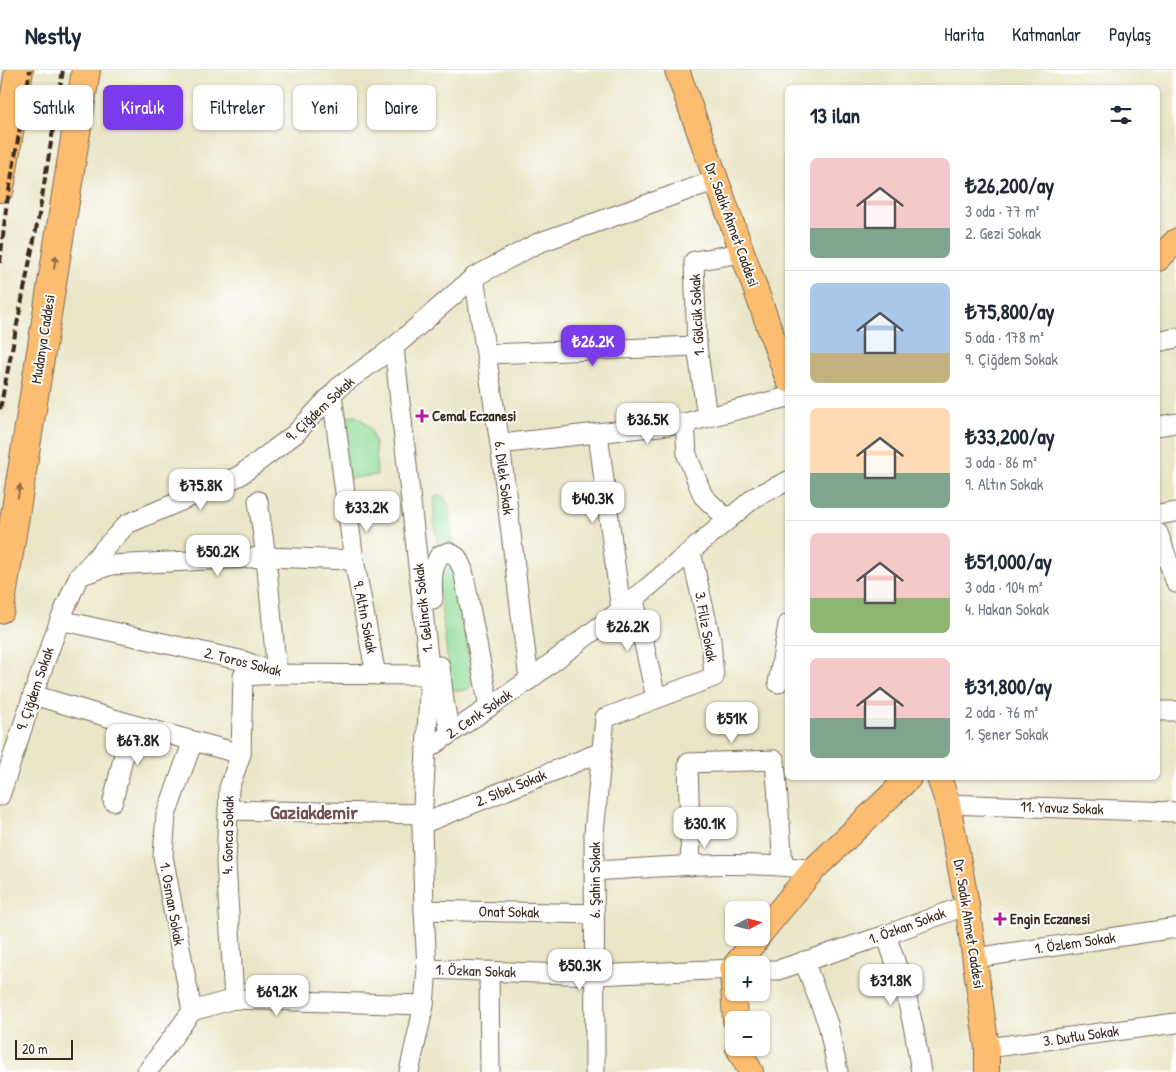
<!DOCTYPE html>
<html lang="tr">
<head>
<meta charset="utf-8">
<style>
	:root { --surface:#fff; --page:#f6f6f7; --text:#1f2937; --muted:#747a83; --line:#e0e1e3; --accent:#7c3aed }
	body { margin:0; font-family:"Patrick Hand",sans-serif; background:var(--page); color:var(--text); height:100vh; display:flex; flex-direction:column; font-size:19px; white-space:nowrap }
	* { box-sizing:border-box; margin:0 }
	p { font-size:16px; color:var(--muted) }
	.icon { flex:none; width:28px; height:28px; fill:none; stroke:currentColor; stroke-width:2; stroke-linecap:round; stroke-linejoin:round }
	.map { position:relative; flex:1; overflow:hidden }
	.side { position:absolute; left:785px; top:15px; width:375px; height:695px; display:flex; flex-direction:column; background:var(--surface); border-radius:8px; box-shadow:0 1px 4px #0004 }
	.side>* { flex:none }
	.banner { position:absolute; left:15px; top:15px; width:475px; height:45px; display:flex; gap:10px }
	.needle { width:32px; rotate:83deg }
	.fabs { position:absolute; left:725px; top:831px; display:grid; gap:10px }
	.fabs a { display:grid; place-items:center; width:45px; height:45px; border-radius:8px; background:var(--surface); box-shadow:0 1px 4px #0004; font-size:25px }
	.scale { position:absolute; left:15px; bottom:12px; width:58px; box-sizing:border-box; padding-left:5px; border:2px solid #3b2a1e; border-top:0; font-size:14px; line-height:18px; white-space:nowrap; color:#3b2a1e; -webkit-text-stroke:4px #fff; paint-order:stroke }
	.price { position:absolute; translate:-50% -42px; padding:0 11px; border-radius:10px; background:#fff; color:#222; font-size:16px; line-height:32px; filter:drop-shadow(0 1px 2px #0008) }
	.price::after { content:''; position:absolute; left:50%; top:30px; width:15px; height:11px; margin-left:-8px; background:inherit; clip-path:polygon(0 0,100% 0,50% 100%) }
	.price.selected { background:var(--accent); color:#fff }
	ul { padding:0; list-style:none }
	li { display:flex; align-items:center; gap:15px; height:125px; padding:0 25px }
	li+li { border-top:1px solid var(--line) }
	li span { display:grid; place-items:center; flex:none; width:140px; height:100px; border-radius:8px; color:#555 }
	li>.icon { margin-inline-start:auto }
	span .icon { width:60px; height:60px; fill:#fffc; stroke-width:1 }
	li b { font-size:21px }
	h2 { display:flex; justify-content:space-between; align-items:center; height:60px; padding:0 25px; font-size:21px }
	.tag { padding:0 18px; border-radius:8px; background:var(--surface); box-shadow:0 1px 4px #0004; font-size:18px; line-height:45px }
	.tag.selected { background:var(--accent); color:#fff }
	header { display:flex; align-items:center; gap:30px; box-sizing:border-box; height:70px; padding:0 25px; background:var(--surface); border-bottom:1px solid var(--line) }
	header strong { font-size:24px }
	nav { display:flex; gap:28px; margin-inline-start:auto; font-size:18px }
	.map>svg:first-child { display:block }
</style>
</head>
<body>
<header>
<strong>Nestly</strong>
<nav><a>Harita</a><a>Katmanlar</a><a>Paylaş</a></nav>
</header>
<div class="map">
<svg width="1176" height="1002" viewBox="0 0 1176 1002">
	<rect width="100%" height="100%" fill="#fff"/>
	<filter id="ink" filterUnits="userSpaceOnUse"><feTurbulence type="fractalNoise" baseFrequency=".02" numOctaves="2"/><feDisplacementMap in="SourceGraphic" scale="10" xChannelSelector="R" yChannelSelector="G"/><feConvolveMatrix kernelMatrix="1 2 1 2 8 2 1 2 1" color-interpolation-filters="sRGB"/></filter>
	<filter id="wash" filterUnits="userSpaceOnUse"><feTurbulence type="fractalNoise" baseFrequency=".0096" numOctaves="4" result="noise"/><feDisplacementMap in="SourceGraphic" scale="20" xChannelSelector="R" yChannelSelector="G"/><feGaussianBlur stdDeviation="1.12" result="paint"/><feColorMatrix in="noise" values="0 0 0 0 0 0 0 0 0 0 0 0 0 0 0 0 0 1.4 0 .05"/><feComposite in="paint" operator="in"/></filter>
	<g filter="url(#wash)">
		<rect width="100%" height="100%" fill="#eae5c6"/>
		<g fill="#91dd9a" stroke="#66845c">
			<path d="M 355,346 C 379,356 375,383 377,405 L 345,409 L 343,347 Z"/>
			<path d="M 441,425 C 454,435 451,457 452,472 L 446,476 L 438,475 L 434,452 L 434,428 Z"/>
			<path d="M 443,489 L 457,497 L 471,608 L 470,618 L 463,621 L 454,620 L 450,613 L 438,506 Z"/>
		</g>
	</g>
	<g filter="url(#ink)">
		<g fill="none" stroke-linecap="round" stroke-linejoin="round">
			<defs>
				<g id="minor">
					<path d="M 474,207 L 500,374 L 529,610"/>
					<path d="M 1158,272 L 1176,268"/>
					<path d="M 394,277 L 430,605 L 426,680"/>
					<path d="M 487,284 L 697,276"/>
					<path d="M 332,325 L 354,490 L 376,605"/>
					<path d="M 707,347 L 697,276 L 694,191 L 742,183"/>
					<path d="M 685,353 L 687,385 L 703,426 L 728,450"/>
					<path d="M 1158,356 L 1176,353"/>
					<path d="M 598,364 L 621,540"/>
					<path d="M 500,374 L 685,353 L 788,327"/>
					<path d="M 1158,445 L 1176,442"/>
					<path d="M 1158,463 L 1176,513"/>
					<path d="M 82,505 L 111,495 L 266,487 L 354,490"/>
					<path d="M 433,529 C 432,513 431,498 440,485 L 449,482 L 457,487 L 463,500 L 489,637"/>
					<path d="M 634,529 L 656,628"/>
					<path d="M 60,550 L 244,591 L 277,604 L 430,605"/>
					<path d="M 440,596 L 444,631 L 450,664"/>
					<path d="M 778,613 L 788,554"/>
					<path d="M 33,625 L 131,654 L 241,684"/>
					<path d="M 1158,641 L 1176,641"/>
					<path d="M 0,726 L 33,625 L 60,550 L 79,506 L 127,454 L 239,406 L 295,364 L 339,317 L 394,277 L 474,207 L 538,173 L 716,110"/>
					<path d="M 113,731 L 131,654"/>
					<path d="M 948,734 L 1176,742"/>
					<path d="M 228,740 L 423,744"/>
					<path d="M 422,754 L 601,682"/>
					<path d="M 691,796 L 688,693 L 775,690 L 783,795"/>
					<path d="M 594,801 C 665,797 744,789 813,800"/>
					<path d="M 424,840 L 595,844"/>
					<path d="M 886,865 L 905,920 L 914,960 L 921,1002"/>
					<path d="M 975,888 L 1176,858"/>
					<path d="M 804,891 L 828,954 L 838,1002"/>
					<path d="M 427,899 L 595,905 L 734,899"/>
					<path d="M 761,900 L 778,900 L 886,865 L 967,835"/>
					<path d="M 489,902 L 490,1002"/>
					<path d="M 234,929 L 226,793 L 229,718 L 241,684 L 243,606 L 277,604 L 266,487 L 258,431"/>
					<path d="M 192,941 L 163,786 L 166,745 L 193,671"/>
					<path d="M 987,978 L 1176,953"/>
					<path d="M 147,1002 L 192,941 L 234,929 L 424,935"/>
					<path d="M 409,1002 L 424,935 L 427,899 L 424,840 L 422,754 L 426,680 L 529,610 L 621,540 L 755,427 L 788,411"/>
					<path d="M 595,1002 L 594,763 L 605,648 L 714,607 L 711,570 L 691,482"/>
				</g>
				<g id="major">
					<path d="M 677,0 L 788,310"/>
					<path d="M 1158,189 L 1176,171"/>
					<path d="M 939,708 L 948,734 L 967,835 L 987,978 L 987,1002"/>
					<path d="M 761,863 L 813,800 L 909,708"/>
					<path d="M 735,895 L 758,868"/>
					<path d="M 734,897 L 732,899 L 735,950"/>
					<path d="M 738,978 L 751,1002"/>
				</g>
				<g id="highway">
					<path d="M 0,118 L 19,0"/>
					<path d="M 0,539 L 86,0"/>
				</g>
			</defs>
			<use href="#minor" stroke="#786b59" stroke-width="21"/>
			<use href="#major" stroke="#786b59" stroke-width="26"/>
			<use href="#highway" stroke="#786b59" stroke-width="30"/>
			<use href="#minor" stroke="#fff" stroke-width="19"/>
			<use href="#major" stroke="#fcbd6f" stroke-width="24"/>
			<use href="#highway" stroke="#fcbd6f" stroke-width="28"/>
			<g stroke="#3b2a1e" stroke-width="4" stroke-dasharray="8 4" stroke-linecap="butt">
				<path d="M 0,193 L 6,139 L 30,0"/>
				<path d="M 0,339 L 39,145 L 63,0"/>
			</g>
		</g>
		<defs><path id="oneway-solid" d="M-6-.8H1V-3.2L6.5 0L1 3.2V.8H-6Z" transform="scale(1.25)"/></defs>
		<g fill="#926c42">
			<use href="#oneway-solid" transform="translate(55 192) rotate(-81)"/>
			<use href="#oneway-solid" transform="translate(19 421) rotate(-81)"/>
		</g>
	</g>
	<g fill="#b5179e" stroke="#fff" stroke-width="2">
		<path d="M419.5 338.5h5v5h5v5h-5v5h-5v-5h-5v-5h5z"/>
		<path d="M997.5 841.5h5v5h5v5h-5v5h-5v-5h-5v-5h5z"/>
	</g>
	<g text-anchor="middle" stroke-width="4" stroke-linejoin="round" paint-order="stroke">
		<g font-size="15" fill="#3b2a1e" stroke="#fff">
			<text transform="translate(732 155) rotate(70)" y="5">Dr. Sadık Ahmet Caddesi</text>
			<text transform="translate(697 245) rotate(-93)" y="5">1. Gölcük Sokak</text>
			<text transform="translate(43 269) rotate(-81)" y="5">Mudanya Caddesi</text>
			<text transform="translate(320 339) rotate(-43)" y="5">9. Çiğdem Sokak</text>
			<text transform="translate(504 408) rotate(83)" y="5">6. Dilek Sokak</text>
			<text transform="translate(423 538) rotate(-96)" y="5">1. Gelincik Sokak</text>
			<text transform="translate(365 547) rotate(79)" y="5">9. Altın Sokak</text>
			<text transform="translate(706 557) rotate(80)" y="5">3. Filiz Sokak</text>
			<text transform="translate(243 592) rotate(14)" y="5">2. Toros Sokak</text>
			<text transform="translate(35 619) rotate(-71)" y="5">9. Çiğdem Sokak</text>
			<text transform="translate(479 644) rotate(-34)" y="5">2. Cenk Sokak</text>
			<text transform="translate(511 718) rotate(-22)" y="5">2. Sibel Sokak</text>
			<text transform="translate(1062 738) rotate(2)" y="5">11. Yavuz Sokak</text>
			<text transform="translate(228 765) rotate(-89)" y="5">4. Gonca Sokak</text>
			<text transform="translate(595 810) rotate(-90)" y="5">6. Şahin Sokak</text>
			<text transform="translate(172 834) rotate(80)" y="5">1. Osman Sokak</text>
			<text transform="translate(509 842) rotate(1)" y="5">Onat Sokak</text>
			<text transform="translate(969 854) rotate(81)" y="5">Dr. Sadık Ahmet Caddesi</text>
			<text transform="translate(907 856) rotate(-20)" y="5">1. Özkan Sokak</text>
			<text transform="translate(1075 873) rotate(-8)" y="5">1. Özlem Sokak</text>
			<text transform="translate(476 901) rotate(2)" y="5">1. Özkan Sokak</text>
			<text transform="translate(1081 966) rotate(-8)" y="5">3. Dutlu Sokak</text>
		</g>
		<g font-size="15" font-weight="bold" fill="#3b2a1e" stroke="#fff" text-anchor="start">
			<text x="432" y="351">Cemal Eczanesi</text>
			<text x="1010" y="854">Engin Eczanesi</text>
		</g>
		<g font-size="20" font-weight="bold" fill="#745254" stroke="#fff">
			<text x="314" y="749">Gaziakdemir</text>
		</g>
	</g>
</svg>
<div class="fabs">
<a><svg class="needle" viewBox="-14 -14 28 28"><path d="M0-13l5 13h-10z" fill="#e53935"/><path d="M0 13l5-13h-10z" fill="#747a83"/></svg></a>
<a>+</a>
<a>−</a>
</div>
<div class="scale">20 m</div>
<b class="price selected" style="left:593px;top:297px">₺26.2K</b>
<b class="price" style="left:648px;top:375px">₺36.5K</b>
<b class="price" style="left:201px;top:441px">₺75.8K</b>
<b class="price" style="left:593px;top:454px">₺40.3K</b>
<b class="price" style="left:367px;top:463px">₺33.2K</b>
<b class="price" style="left:218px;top:507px">₺50.2K</b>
<b class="price" style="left:628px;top:582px">₺26.2K</b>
<b class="price" style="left:732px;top:674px">₺51K</b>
<b class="price" style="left:138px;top:696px">₺67.8K</b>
<b class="price" style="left:705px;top:779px">₺30.1K</b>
<b class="price" style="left:580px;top:921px">₺50.3K</b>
<b class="price" style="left:891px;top:936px">₺31.8K</b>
<b class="price" style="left:277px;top:947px">₺69.2K</b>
<div class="banner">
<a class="tag">Satılık</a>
<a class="tag selected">Kiralık</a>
<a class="tag">Filtreler</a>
<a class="tag">Yeni</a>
<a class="tag">Daire</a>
</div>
<section class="side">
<h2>13 ilan<svg class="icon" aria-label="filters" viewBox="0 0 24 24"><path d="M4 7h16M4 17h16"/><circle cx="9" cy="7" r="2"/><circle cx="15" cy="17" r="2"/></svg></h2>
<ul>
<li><span style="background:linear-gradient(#f6c9c9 70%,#7fa58c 0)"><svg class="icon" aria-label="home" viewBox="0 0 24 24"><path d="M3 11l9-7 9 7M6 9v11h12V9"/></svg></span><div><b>₺26,200/ay</b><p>3 oda · 77 m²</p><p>2. Gezi Sokak</p></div></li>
<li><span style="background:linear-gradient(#a9c7e8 70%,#c2b280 0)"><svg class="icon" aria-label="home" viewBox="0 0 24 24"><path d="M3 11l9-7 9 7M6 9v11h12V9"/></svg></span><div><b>₺75,800/ay</b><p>5 oda · 178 m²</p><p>9. Çiğdem Sokak</p></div></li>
<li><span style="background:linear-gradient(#ffd9b3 65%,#7fa58c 0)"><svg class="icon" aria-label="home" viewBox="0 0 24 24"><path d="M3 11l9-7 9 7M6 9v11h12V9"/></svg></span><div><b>₺33,200/ay</b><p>3 oda · 86 m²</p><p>9. Altın Sokak</p></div></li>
<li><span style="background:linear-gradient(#f6c9c9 65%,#8fb573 0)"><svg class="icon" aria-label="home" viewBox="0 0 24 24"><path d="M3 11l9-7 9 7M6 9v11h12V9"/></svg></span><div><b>₺51,000/ay</b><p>3 oda · 104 m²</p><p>4. Hakan Sokak</p></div></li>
<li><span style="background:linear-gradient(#f6c9c9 60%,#7fa58c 0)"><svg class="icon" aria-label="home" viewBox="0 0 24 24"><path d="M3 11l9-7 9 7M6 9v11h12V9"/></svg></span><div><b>₺31,800/ay</b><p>2 oda · 76 m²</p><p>1. Şener Sokak</p></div></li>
</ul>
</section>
</div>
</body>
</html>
